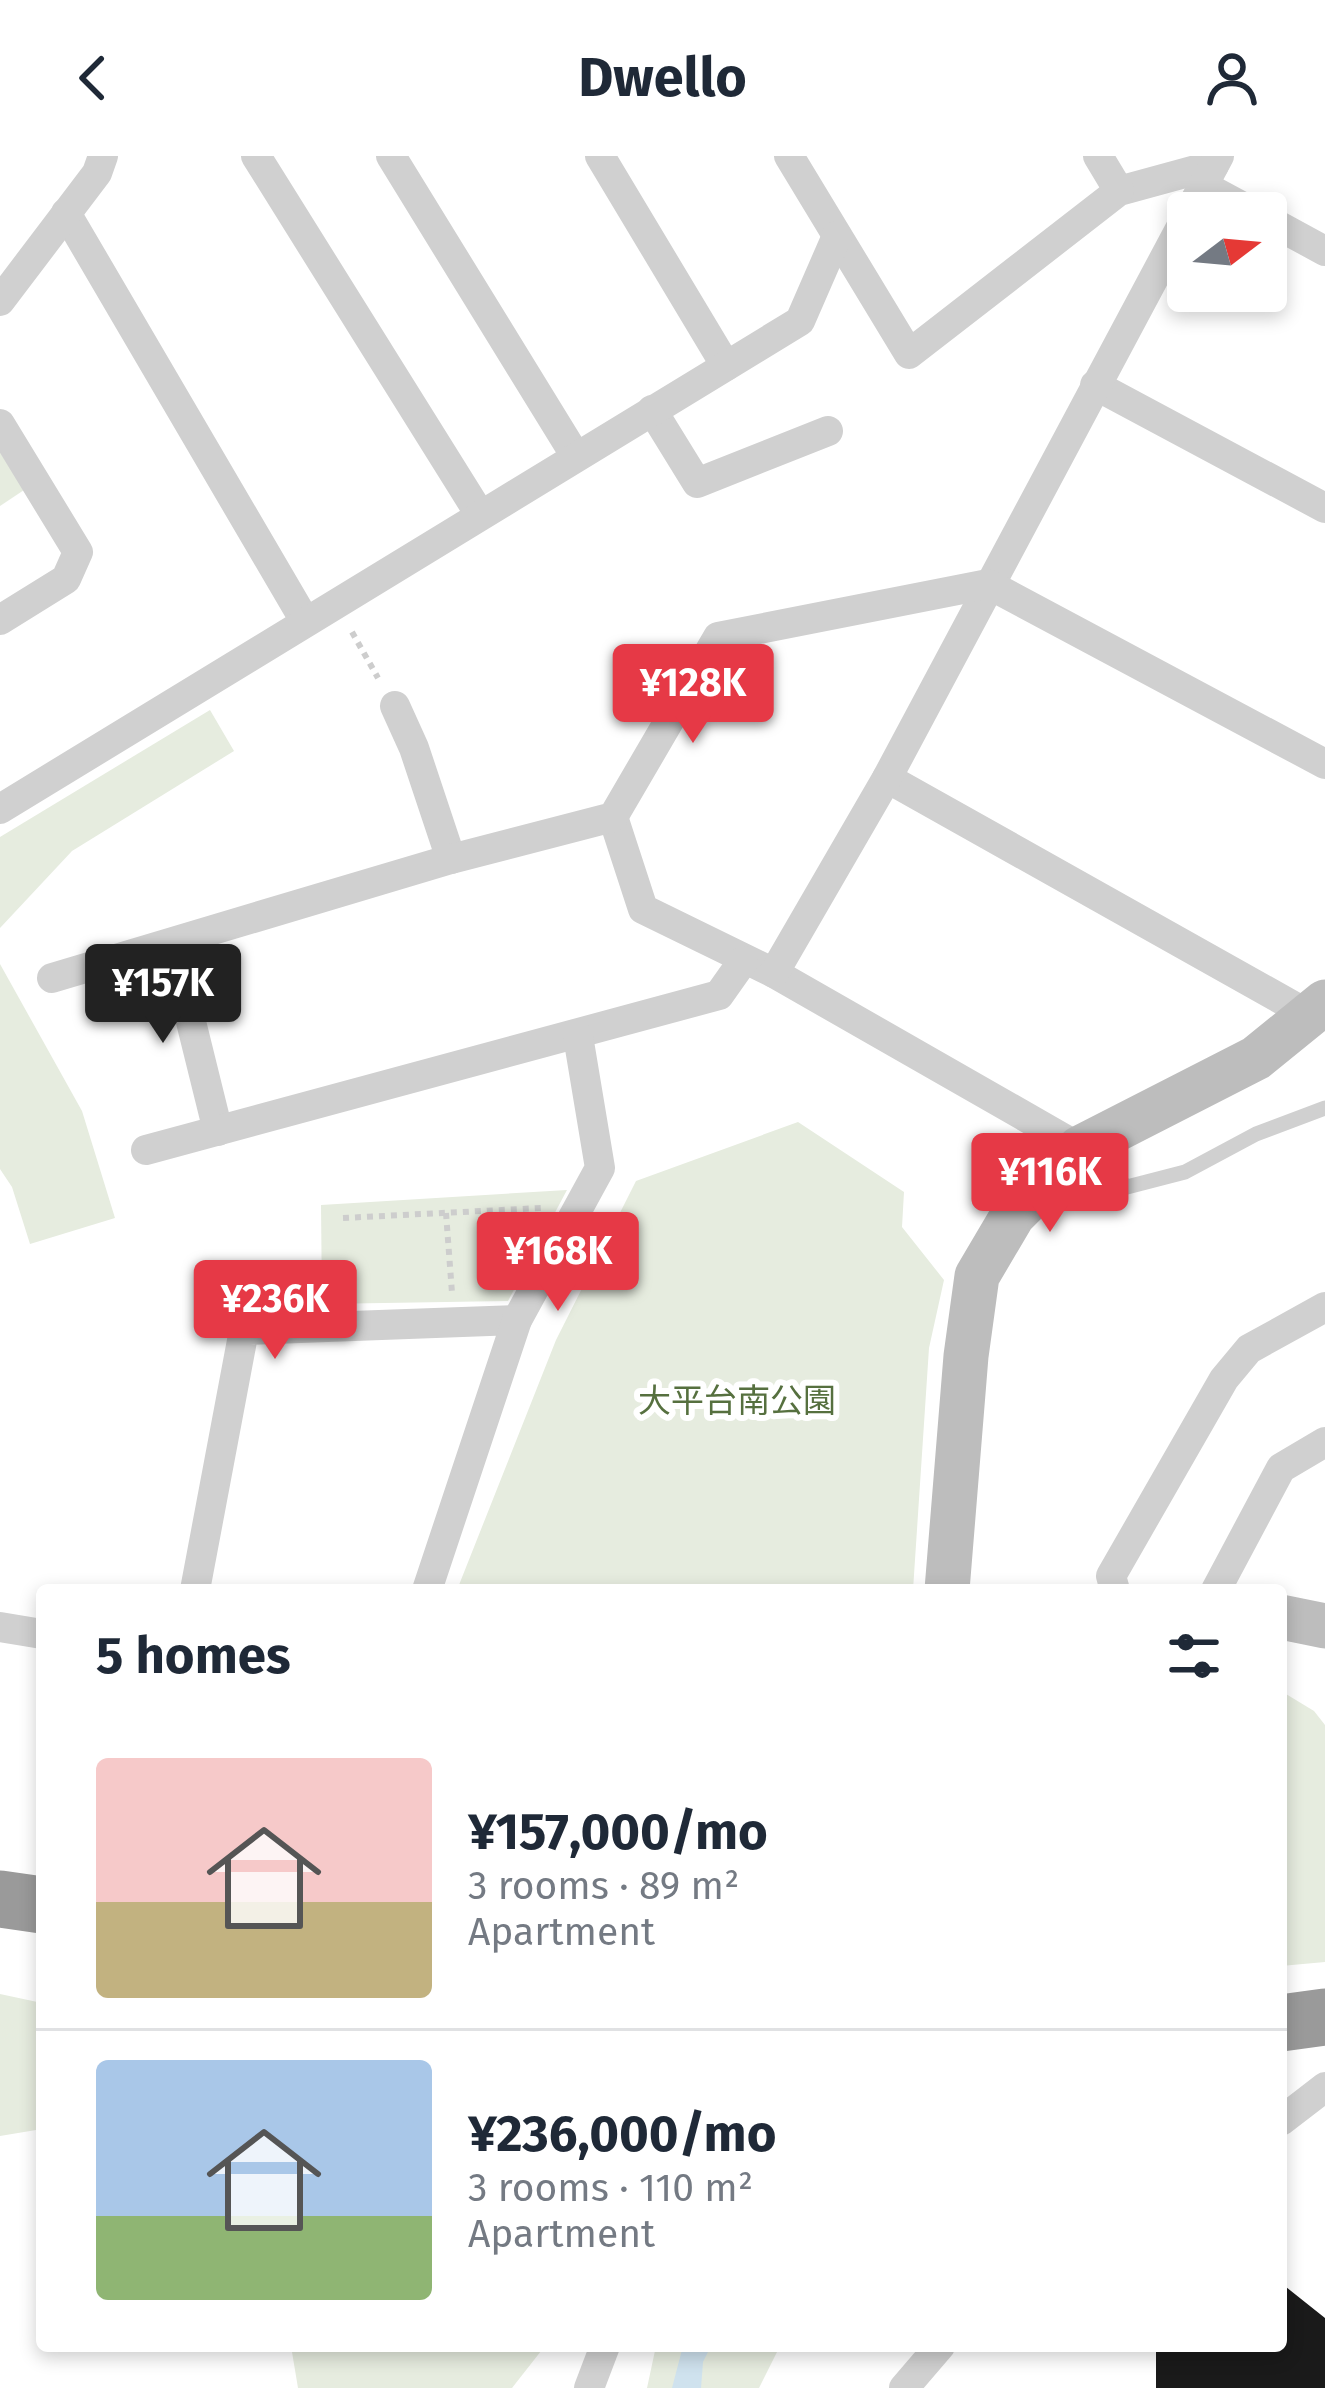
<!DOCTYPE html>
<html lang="en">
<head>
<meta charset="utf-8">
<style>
	:root { --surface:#fff; --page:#f2f2f3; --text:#1f2937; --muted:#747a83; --line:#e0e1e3; --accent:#e63946 }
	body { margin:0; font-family:"Fira Sans","Noto Sans JP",sans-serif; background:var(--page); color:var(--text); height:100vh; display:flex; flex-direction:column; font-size:45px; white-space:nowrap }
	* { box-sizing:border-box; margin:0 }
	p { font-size:39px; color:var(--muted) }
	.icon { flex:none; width:66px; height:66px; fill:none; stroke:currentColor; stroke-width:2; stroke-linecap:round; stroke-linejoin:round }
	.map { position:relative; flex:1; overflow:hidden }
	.side { position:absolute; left:36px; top:1428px; width:1251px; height:768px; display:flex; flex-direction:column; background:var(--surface); border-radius:12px; box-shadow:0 6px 18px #0003 }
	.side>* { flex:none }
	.needle { width:78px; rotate:74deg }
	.tools { position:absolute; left:1167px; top:36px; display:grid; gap:24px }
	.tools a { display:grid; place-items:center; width:120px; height:120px; border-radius:12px; background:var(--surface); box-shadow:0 6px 18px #0003; font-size:60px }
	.price { position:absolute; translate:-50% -102px; padding:0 27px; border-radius:12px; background:var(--accent); color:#fff; font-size:39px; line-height:78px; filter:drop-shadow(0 3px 6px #0008) }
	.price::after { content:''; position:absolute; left:50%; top:72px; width:36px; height:27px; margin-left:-18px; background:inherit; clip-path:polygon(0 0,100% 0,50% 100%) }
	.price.current { background:#222; color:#fff }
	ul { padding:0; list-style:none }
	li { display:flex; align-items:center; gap:36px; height:300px; padding:0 60px }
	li+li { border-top:3px solid var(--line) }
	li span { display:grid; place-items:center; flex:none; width:336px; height:240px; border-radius:12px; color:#555 }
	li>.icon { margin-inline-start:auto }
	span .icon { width:144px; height:144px; fill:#fffc; stroke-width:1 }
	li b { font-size:51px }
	h2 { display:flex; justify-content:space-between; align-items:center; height:144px; padding:0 60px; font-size:51px }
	header { display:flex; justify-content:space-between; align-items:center; height:156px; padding:0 60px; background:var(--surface); font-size:54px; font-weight:700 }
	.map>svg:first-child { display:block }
</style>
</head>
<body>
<header><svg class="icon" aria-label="back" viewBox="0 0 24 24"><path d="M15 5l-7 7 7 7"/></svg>Dwello<svg class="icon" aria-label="person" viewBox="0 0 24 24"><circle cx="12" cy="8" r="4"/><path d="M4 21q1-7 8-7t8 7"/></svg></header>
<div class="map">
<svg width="1325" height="2232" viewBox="0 0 1325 2232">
	<rect width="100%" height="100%" fill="#fff"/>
	<g fill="#e6ecdf">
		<path d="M 0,296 L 24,334 L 0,350 Z"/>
		<path d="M 210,554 L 234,595 L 72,695 L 0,772 L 0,681 Z"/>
		<path d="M 0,808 L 82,955 L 115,1062 L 30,1088 L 12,1031 L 0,1013 Z"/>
		<path d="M 798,966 L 904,1036 L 902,1071 L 944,1124 L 929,1192 L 913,1434 L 457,1434 L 556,1184 L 636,1025 Z"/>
		<path d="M 567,1034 L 508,1145 L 322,1148 L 321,1049 Z"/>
		<path d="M 1281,1535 L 1314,1555 L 1325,1569 L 1325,1806 L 1281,1810 Z"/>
		<path d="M 0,1838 L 42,1847 L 42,1973 L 0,1980 Z"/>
		<path d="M 291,2190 L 545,2190 L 512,2232 L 298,2232 Z"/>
		<path d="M 656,2190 L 780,2190 L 759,2232 L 647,2232 Z"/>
	</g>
	<path fill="#cfe2ee" d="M 683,2190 L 711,2190 L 703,2206 L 701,2232 L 672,2232 Z"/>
	<path fill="#1a1a1a" d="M 1281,2127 L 1325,2162 L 1325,2232 L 1156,2232 L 1156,2190 L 1281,2190 Z"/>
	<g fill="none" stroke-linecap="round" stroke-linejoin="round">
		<g stroke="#cdcdcd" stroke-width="6" stroke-dasharray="6 6" stroke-linecap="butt">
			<path d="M 352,476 L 378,522"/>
			<path d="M 446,1057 L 452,1137"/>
			<path d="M 343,1062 L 541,1052"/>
		</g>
		<path stroke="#d0d0d0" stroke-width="15" d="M 1086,997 L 1127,1031 L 1185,1016 L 1256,978 L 1325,952"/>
		<g stroke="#d0d0d0" stroke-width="30">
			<path d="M 256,0 L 479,357"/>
			<path d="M 391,0 L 575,299"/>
			<path d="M 600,0 L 726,210"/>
			<path d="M 789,0 L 909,198 L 1119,35 L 1214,9"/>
			<path d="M 1098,0 L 1119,35"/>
			<path d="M 1202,29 L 1254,57"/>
			<path d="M 66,57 L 305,465"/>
			<path d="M 1266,63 L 1325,95"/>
			<path d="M 0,145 L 97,17 L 103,0"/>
			<path d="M 1095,229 L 1325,352"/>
			<path d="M 652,254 L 697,327 L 828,275"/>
			<path d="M 0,268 L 78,396 L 66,423 L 0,464"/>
			<path d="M 395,550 L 414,592 L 451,703"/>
			<path d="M 887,622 L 1311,860"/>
			<path d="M 0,653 L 800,165 L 837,80"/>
			<path d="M 613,661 L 643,753 L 774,817 L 1080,992"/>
			<path d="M 172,789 L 218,975"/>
			<path d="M 774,817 L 887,622 L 1219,0"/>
			<path d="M 52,822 L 451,703 L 613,661 L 718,481 L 988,428 L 1325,608"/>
			<path d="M 146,994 L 719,839 L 743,805"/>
			<path d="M 195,1434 L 244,1174 L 517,1164"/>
			<path d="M 427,1434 L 517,1164 L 600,1012 L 578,880"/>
			<path d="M 1115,1434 L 1111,1420 L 1224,1223 L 1249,1193 L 1325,1151"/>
			<path d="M 1216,1434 L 1281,1312 L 1325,1286"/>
			<path d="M 0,1471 L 42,1478"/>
			<path d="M 1281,1965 L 1325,1931"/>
			<path d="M 589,2232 L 605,2190"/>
			<path d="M 904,2232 L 940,2190"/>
		</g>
		<g stroke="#bdbdbd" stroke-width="45">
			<path d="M 947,1434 L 966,1200 L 977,1120 L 1013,1059 L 1080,992 L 1256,902 L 1325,846"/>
			<path d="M 1281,1461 L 1325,1470"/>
		</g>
		<g stroke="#9a9a9a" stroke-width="57">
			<path d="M 0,1743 L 42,1749"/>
			<path d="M 1281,1867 L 1325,1861"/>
		</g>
	</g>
	<g text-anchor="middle" stroke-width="12" stroke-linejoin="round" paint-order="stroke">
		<g font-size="33" fill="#56703f" stroke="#fff">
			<text x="737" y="1256">大平台南公園</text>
		</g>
	</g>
</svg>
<div class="tools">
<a><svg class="needle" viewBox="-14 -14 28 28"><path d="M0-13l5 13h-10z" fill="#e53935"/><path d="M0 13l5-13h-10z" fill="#747a83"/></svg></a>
</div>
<b class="price" style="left:693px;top:590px">¥128K</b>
<b class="price current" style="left:163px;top:890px">¥157K</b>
<b class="price" style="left:1050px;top:1079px">¥116K</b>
<b class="price" style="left:558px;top:1158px">¥168K</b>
<b class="price" style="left:275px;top:1206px">¥236K</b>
<section class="side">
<h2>5 homes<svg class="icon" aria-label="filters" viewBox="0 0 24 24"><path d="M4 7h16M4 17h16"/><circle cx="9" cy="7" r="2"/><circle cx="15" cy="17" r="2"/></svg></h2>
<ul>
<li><span style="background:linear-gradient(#f6c9c9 60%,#c2b280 0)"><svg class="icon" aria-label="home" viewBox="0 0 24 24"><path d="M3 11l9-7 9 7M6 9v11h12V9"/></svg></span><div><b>¥157,000/mo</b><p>3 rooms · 89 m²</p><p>Apartment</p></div></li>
<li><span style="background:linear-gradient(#a9c7e8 65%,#8fb573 0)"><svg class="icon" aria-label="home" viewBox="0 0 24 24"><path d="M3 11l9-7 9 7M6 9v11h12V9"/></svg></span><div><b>¥236,000/mo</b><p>3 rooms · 110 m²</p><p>Apartment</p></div></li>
</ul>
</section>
</div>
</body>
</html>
